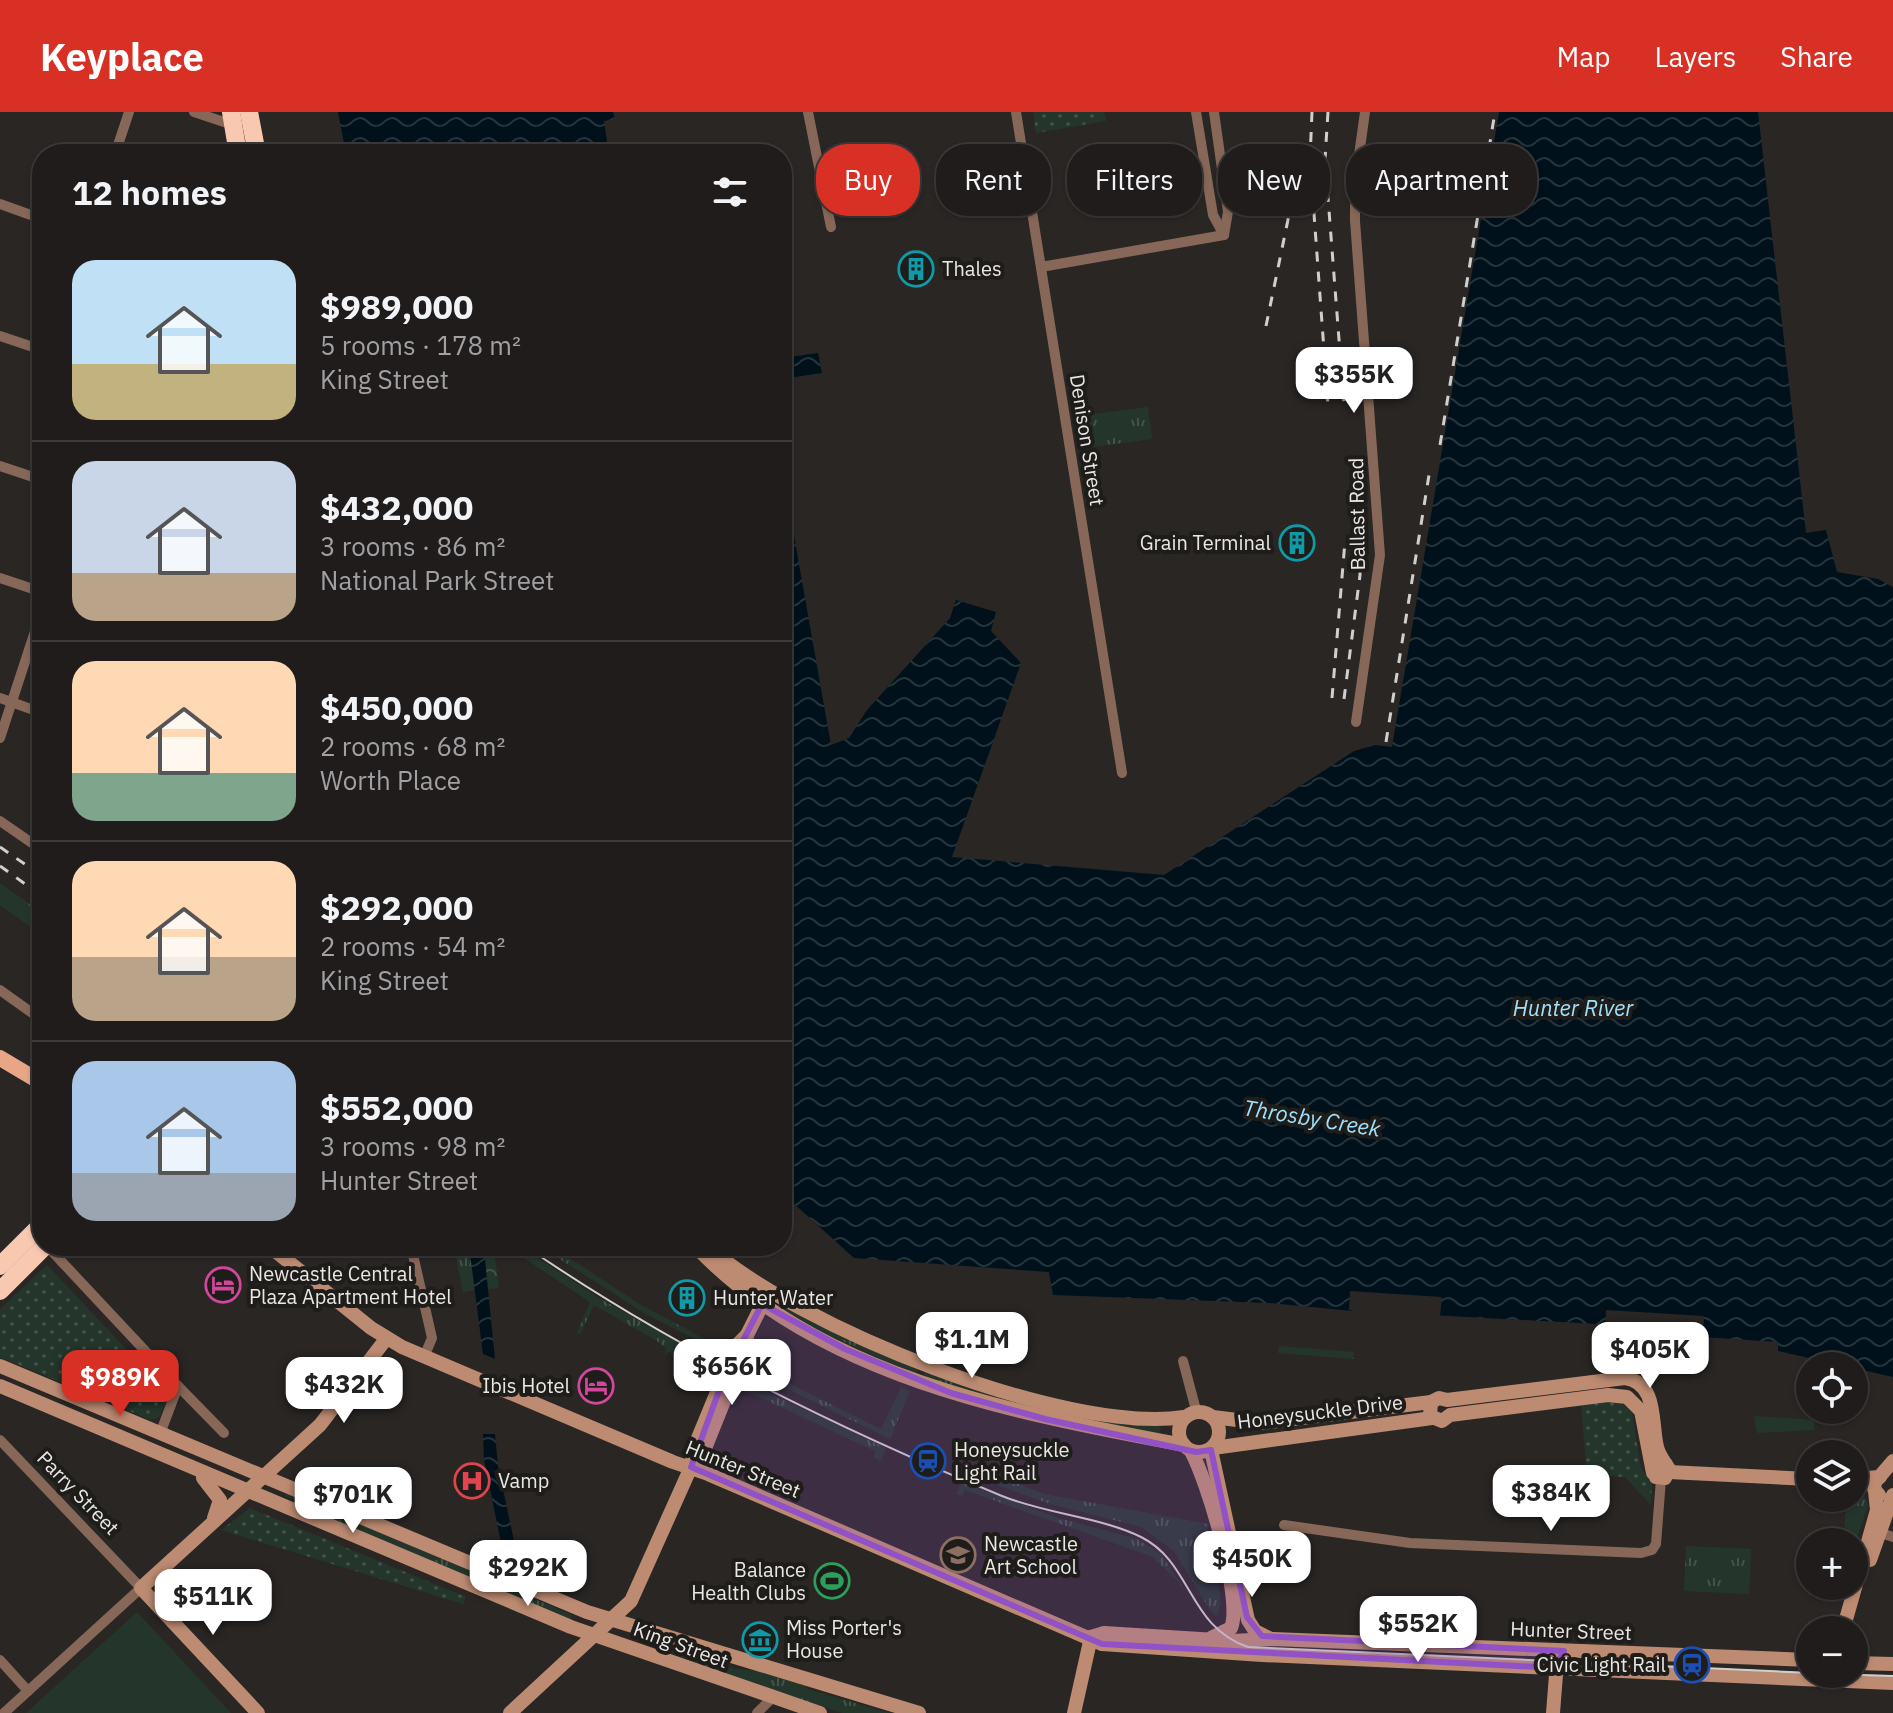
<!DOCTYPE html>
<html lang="en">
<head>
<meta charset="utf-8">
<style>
	:root { --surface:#1f1c1b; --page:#272524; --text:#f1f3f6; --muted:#a1a1a3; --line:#3c3a3a; --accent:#d93025 }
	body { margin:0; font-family:"IBM Plex Sans",sans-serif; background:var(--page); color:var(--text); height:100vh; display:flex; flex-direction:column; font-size:30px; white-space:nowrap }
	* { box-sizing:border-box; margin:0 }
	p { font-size:26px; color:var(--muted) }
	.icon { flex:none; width:44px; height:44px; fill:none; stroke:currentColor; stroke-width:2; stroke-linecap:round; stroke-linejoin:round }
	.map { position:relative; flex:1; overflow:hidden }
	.sheet { position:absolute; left:32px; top:32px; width:760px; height:1112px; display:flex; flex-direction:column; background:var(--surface); border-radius:32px; box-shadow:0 2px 6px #0004,0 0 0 2px var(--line) }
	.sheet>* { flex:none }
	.top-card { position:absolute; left:816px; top:32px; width:760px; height:72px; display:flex; gap:16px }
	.controls { position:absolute; left:1796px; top:1240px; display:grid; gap:16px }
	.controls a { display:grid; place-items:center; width:72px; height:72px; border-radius:50%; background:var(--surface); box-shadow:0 2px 6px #0004,0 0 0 2px var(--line); font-size:40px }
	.price { position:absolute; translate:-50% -68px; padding:0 18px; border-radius:16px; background:#fff; color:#222; font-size:26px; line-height:52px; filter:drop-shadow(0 2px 4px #0008) }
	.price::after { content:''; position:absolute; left:50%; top:48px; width:24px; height:18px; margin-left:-12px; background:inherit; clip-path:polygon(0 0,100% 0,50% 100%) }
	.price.current { background:var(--accent); color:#fff }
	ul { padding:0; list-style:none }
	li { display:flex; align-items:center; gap:24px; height:200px; padding:0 40px }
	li+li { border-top:2px solid var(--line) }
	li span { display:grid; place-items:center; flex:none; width:224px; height:160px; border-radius:24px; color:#555 }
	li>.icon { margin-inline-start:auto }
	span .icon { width:96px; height:96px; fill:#fffc; stroke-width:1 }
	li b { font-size:34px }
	h2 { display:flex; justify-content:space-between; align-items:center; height:96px; padding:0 40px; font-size:34px }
	.tag { padding:0 28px; border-radius:32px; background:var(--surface); box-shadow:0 2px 6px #0004,0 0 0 2px var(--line); font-size:28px; line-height:72px }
	.tag.current { background:var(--accent); color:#fff }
	header { display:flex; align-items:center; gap:48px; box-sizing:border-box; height:112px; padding:0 40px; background:var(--accent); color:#fff }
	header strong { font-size:38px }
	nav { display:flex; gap:44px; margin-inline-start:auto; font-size:28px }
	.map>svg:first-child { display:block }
</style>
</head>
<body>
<header>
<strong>Keyplace</strong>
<nav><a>Map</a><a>Layers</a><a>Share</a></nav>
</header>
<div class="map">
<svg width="1893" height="1601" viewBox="0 0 1893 1601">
	<defs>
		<pattern id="grass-tufts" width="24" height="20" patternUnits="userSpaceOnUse" patternTransform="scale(2)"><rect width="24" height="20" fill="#24362c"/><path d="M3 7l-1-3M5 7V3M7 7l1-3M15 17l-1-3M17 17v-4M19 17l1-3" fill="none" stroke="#44534a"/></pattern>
		<pattern id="forest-crowns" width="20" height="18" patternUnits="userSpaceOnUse" patternTransform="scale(2)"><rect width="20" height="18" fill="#24362c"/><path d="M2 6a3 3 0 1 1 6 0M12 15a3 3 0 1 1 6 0" fill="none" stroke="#44534a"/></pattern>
		<pattern id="park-dots" width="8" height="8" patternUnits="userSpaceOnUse" patternTransform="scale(2)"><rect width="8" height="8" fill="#24362c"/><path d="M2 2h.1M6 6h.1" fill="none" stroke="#44534a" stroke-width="1.8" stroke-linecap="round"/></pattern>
		<pattern id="water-waves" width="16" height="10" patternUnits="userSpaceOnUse" patternTransform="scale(2)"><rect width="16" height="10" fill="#00111b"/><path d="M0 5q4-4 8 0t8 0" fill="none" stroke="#25343c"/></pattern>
	</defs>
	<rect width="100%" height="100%" fill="#292624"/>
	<g fill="url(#grass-tufts)">
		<path d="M 1148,295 L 1152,327 L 1084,336 L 1080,304 Z"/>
		<path d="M 0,771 L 42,801 L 42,823 L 0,793 Z"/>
		<path d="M 454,1134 L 469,1134 L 476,1178 L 463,1180 Z"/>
		<path d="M 506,1134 L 519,1134 L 599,1186 L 711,1249 L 715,1258 L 707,1276 L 695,1262 L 698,1254 L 669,1240 L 664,1244 L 666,1236 L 657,1229 L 594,1193 L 580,1222 L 577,1221 L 590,1190 Z"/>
		<path d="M 539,1134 L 551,1134 L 641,1193 L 724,1237 L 722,1241 L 646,1202 Z"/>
		<path d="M 786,1190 L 920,1253 L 916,1263 L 820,1219 L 782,1197 Z"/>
		<path d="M 1279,1234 L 1354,1240 L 1354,1247 L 1278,1241 Z"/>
		<path d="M 752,1253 L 881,1317 L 901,1275 L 910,1279 L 890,1327 L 749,1258 Z"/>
		<path d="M 926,1256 L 1125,1308 L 1161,1313 L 1159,1324 L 1087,1313 L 922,1266 Z"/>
		<path d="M 745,1270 L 886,1336 L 881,1349 L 874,1346 L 875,1339 L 742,1277 Z"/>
		<path d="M 968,1352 L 1044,1382 L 1208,1412 C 1207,1435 1229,1488 1216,1504 L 1210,1498 L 1174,1439 L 1141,1415 L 1047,1391 L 965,1361 Z"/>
		<path d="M 961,1370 L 1055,1405 L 1137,1427 L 1162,1443 L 1197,1498 L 1179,1471 L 1153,1445 L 965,1378 L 962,1384 L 956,1382 Z"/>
		<path d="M 287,1380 L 572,1503 L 569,1508 L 353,1417 L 285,1384 Z"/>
		<path d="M 1854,1383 L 1864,1384 L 1868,1392 L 1855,1433 L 1844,1430 L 1846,1386 Z"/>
		<path d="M 1686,1434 L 1751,1437 L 1749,1482 L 1684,1479 Z"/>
		<path d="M 658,1531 L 736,1557 L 758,1559 L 804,1572 L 808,1577 L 889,1601 L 843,1601 L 750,1572 L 657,1535 Z"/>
	</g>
	<path fill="url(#forest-crowns)" d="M 490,1134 L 500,1134 L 495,1147 L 499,1176 L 488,1177 L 485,1148 Z"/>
	<g fill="url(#park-dots)">
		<path d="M 1033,0 L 1104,0 L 1106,9 L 1036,21 Z"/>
		<path d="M 47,1153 L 164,1277 L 165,1292 L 159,1305 L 151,1308 L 0,1245 L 0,1197 Z"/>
		<path d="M 1608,1289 L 1623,1292 L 1632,1301 L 1641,1356 L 1652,1371 L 1651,1393 L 1625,1365 L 1587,1363 L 1581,1294 Z"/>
		<path d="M 250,1396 L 466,1485 L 463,1492 L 221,1418 Z"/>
	</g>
	<g fill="#24362c">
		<path d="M 1754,1304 L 1815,1308 L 1814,1318 L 1757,1321 Z"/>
		<path d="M 137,1500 L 231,1601 L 26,1601 Z"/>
	</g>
	<g fill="url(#water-waves)">
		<path d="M 338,0 L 613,0 L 615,7 L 604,9 L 609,42 L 346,42 Z"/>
		<path d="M 1499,0 L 1758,0 L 1806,421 L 1826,418 L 1837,460 L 1878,467 L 1893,475 L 1893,1265 L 1778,1239 L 1778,1230 L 1703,1225 L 1703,1218 L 1432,1203 L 1430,1196 L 1352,1192 L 1352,1199 L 1269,1191 L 1053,1183 L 1049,1160 L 854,1146 L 782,1081 L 782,356 L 831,633 L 849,626 L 867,598 L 950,506 L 956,488 L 996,500 L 991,519 L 1021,551 L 952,745 L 1164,763 L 1354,639 L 1375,633 L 1392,635 Z"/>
		<path d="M 818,241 L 822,261 L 782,267 L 782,246 Z"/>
		<path d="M 469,1134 L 479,1134 L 482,1144 L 485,1134 L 490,1134 L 485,1148 L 495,1247 L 483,1242 Z"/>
		<path d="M 483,1322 L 495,1322 L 498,1354 L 520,1457 L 505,1450 L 484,1348 Z"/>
	</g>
	<g fill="#292624">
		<path d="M 1350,1179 L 1442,1185 L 1440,1204 L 1428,1203 L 1423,1197 L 1359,1194 L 1356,1199 L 1349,1198 Z"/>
		<path d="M 1606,1198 L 1704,1204 L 1703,1225 L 1683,1218 L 1618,1213 L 1605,1215 Z"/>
	</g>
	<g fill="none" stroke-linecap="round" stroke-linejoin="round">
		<g stroke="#876757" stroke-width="10">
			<path d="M 194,0 L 233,13"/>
			<path d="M 808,0 L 831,115"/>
			<path d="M 1016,0 L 1122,661"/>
			<path d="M 1196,0 L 1213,103 L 1224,123"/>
			<path d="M 1214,0 L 1228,100 L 1224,123"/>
			<path d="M 115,42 L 129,0"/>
			<path d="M 0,92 L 42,107"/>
			<path d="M 1041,155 L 1224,123"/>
			<path d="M 0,224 L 42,238"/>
			<path d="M 0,354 L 42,368"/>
			<path d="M 0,466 L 42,480"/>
			<path d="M 0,586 L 42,601"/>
			<path d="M 1356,610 L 1380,443 L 1355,109 L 1355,72 L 1365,0"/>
			<path d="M 0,626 L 42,498"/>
			<path d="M 0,709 L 42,738"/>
			<path d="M 0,878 L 42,908"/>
			<path d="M 47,1134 L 178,1274 L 160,1322"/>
			<path d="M 411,1134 L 432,1226 L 424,1245"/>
			<path d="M 1183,1249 L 1196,1298"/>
			<path d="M 178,1274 L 224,1321"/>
			<path d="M 0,1328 L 141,1476 L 4,1601"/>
			<path d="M 1284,1413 L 1410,1431 L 1641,1441 L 1652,1438 L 1656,1432 L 1661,1367"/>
			<path d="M 1881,1421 L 1893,1425"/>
			<path d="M 0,1548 L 28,1579"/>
			<path d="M 757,1601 L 772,1586"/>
		</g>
		<g stroke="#bd8b72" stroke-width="14">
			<path d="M 269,1134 L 371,1216 L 402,1235 L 673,1350 L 708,1362 L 1102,1532 L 1262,1543 L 1893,1571"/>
			<path d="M 695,1134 C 819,1265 1014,1301 1184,1333"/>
			<path d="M 707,1134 C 796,1214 1065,1323 1184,1305"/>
			<path d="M 0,1254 L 587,1500 L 919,1601"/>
			<path d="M 0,1274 L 571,1515 L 820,1601"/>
			<path d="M 1431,1290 L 1430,1304 L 1442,1309 L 1450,1303 L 1608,1283 L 1627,1285 L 1641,1299 L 1653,1361"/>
			<circle cx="1199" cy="1320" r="20"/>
			<path d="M 1213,1305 L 1261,1311 L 1431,1290 L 1439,1286 L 1447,1288 L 1625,1266 C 1658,1271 1651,1310 1657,1335 C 1659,1344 1664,1349 1669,1357 L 1665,1366 L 1656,1365 L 1654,1354 L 1666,1352"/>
			<path d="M 1213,1336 L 1432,1306"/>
			<path d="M 1211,1338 L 1248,1508 L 1255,1519 L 1269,1526"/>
			<path d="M 1191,1339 C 1207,1368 1243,1487 1231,1516 L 1211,1526"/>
			<path d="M 691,1355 L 704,1339 L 745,1237 L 747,1223 L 766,1185"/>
			<path d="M 1669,1360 L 1810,1367"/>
			<path d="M 203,1366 L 220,1388 L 214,1406"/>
			<path d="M 1854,1367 L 1880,1365"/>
			<path d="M 1879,1383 L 1874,1377 L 1875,1370 L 1893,1349"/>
			<path d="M 1870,1448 L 1893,1383"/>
			<path d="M 1843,1518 L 1877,1398 L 1875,1379"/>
			<path d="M 1091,1525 L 1104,1521 L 1232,1529 L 1273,1527 L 1810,1548"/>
			<path d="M 1854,1551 L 1893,1552"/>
			<path d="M 258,1601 L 141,1476 L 320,1313 L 386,1227"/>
			<path d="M 510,1601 L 631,1489 L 691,1355 L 694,1336 L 736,1234 L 747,1223"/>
			<path d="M 1074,1601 L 1091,1525"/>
			<path d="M 1553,1601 L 1557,1550"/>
		</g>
		<path stroke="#e8a686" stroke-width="16" d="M 0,946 L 42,971"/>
		<g stroke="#f9c8b1" stroke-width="18">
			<path d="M 231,0 L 238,42"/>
			<path d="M 249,0 L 257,42"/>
			<path d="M 0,1154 L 42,1112"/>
			<path d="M 0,1179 L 45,1134"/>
		</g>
		<g stroke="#d1cfcd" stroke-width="2">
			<path d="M 525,1134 C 673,1236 836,1316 1002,1384 C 1046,1402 1101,1405 1141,1425 C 1192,1450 1188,1515 1248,1535 L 1810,1561"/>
			<path d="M 1831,1562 L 1893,1564"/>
		</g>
		<g stroke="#d1cfcd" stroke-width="3" stroke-dasharray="10 10" stroke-linecap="butt">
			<path d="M 1312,0 L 1310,47 L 1328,293"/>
			<path d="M 1328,0 L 1325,47 L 1344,292"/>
			<path d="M 1266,214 L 1302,40"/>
			<path d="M 1440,333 L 1495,0"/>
			<path d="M 1332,586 L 1345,429"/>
			<path d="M 1344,587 L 1360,463 L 1360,428"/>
			<path d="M 1386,630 L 1429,363"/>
			<path d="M 0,735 L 42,764"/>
			<path d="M 0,754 L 42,784"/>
		</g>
	</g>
	<path fill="#9151c7" fill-opacity="0.2" stroke="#9151c7" stroke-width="6" stroke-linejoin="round" d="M 762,1192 L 845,1237 L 951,1281 L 1045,1307 L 1196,1340 L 1211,1338 L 1247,1505 L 1262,1524 L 1564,1539 L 1555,1556 L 1102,1532 L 691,1355 L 724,1265 Z"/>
	<defs>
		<symbol id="building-ring" viewBox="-11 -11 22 22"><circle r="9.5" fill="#1f1d1a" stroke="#0f9aa8" stroke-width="1.5"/><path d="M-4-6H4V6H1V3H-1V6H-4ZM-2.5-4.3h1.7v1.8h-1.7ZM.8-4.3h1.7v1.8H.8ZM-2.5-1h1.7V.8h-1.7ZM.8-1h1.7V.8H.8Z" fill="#0f9aa8"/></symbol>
		<symbol id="hotel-ring" viewBox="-11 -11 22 22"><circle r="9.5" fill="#1f1d1a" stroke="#d1479c" stroke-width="1.5"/><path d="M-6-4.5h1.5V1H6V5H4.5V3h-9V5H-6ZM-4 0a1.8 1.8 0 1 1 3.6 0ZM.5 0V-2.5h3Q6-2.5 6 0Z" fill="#d1479c"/></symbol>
		<symbol id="station-ring" viewBox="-11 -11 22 22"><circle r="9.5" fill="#1f1d1a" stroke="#1a4fb4" stroke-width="1.5"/><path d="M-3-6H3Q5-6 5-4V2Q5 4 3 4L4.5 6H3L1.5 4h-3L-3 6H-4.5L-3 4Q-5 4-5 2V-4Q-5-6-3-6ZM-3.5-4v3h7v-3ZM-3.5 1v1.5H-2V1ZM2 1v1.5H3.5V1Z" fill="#1a4fb4"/></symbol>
		<symbol id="hospital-ring" viewBox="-11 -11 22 22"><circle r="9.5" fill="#1f1d1a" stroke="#e0444e" stroke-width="1.5"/><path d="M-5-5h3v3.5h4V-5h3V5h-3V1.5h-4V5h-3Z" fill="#e0444e"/></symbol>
		<symbol id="university-ring" viewBox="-11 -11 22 22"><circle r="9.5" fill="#1f1d1a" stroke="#8d6e63" stroke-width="1.5"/><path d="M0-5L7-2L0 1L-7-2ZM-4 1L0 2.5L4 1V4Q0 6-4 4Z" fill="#8d6e63"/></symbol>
		<symbol id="stadium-ring" viewBox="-11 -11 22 22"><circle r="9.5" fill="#1f1d1a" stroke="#2e9e5b" stroke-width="1.5"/><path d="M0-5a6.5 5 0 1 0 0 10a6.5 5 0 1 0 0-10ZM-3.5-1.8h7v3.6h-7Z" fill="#2e9e5b"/></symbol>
		<symbol id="museum-ring" viewBox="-11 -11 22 22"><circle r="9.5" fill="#1f1d1a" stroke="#0f9aa8" stroke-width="1.5"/><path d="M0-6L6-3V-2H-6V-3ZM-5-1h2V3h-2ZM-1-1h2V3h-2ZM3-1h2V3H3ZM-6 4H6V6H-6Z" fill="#0f9aa8"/></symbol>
	</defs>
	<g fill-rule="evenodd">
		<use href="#building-ring" x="896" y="137" width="40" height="40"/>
		<use href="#building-ring" x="1277" y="411" width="40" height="40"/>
		<use href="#hotel-ring" x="203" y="1153" width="40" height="40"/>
		<use href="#building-ring" x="667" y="1166" width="40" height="40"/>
		<use href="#hotel-ring" x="576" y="1254" width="40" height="40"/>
		<use href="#station-ring" x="908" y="1329" width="40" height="40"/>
		<use href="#hospital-ring" x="452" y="1349" width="40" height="40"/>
		<use href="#university-ring" x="938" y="1423" width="40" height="40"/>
		<use href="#stadium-ring" x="812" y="1449" width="40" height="40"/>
		<use href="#museum-ring" x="740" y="1508" width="40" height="40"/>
		<use href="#station-ring" x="1672" y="1533" width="40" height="40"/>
	</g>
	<g text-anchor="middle" stroke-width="8" stroke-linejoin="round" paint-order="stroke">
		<g font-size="20" fill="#e9e7e5" stroke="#1f1d1a" text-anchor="start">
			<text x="942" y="164">Thales</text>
			<text x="1271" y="438" text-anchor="end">Grain Terminal</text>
			<text x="249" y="1169">Newcastle Central<tspan x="249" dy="23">Plaza Apartment Hotel</tspan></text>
			<text x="713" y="1193">Hunter Water</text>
			<text x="570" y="1281" text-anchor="end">Ibis Hotel</text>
			<text x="954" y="1345">Honeysuckle<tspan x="954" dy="23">Light Rail</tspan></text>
			<text x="498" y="1376">Vamp</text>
			<text x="984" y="1439">Newcastle<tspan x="984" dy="23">Art School</tspan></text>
			<text x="806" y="1465" text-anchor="end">Balance<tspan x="806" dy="23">Health Clubs</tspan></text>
			<text x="786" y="1523">Miss Porter's<tspan x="786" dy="23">House</tspan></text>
			<text x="1666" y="1560" text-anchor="end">Civic Light Rail</text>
		</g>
		<g font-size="20" fill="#e9e7e5" stroke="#1f1d1a">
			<text transform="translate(1087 328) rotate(81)" y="7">Denison Street</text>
			<text transform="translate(1357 402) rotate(-91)" y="7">Ballast Road</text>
			<text transform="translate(1320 1300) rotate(-7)" y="7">Honeysuckle Drive</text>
			<text transform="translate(743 1357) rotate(22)" y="7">Hunter Street</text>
			<text transform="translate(78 1381) rotate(46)" y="7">Parry Street</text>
			<text transform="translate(1571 1519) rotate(2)" y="7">Hunter Street</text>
			<text transform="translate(681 1533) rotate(20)" y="7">King Street</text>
		</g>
		<g font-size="22" font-style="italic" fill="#9fe0fc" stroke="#1f1d1a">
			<text x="1573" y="904">Hunter River</text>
			<text transform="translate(1312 1006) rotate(9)" y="8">Throsby Creek</text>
		</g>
	</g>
</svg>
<div class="controls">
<a><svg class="icon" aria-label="locate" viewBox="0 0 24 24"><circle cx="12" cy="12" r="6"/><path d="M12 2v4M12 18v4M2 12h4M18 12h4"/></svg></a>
<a><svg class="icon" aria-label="layers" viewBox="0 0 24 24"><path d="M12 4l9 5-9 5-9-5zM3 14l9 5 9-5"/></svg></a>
<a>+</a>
<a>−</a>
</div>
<b class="price" style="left:1354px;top:303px">$355K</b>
<b class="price" style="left:972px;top:1268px">$1.1M</b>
<b class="price" style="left:1650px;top:1278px">$405K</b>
<b class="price" style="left:732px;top:1295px">$656K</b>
<b class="price current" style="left:120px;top:1306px">$989K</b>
<b class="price" style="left:344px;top:1313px">$432K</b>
<b class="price" style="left:1551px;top:1421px">$384K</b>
<b class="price" style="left:353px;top:1423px">$701K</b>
<b class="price" style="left:1252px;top:1487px">$450K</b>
<b class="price" style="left:528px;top:1496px">$292K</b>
<b class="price" style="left:213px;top:1525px">$511K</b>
<b class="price" style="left:1418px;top:1552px">$552K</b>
<div class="top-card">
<a class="tag current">Buy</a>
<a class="tag">Rent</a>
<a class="tag">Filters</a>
<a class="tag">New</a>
<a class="tag">Apartment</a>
</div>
<section class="sheet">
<h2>12 homes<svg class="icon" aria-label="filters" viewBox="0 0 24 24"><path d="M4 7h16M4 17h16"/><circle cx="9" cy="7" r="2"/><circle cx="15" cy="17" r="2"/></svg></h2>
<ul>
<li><span style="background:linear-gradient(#bfe0f5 65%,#c2b280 0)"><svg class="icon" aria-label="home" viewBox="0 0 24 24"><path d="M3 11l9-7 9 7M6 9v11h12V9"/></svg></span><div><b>$989,000</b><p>5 rooms · 178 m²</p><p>King Street</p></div></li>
<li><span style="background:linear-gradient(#c9d6e8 70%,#b9a48a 0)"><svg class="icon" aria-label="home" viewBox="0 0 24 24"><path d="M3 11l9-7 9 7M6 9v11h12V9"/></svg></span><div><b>$432,000</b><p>3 rooms · 86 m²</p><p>National Park Street</p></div></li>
<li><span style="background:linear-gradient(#ffd9b3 70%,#7fa58c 0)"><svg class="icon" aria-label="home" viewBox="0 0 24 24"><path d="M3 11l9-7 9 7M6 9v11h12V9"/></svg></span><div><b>$450,000</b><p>2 rooms · 68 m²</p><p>Worth Place</p></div></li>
<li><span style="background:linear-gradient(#ffd9b3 60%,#b9a48a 0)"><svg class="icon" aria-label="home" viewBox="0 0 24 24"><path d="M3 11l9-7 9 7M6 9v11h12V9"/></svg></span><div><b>$292,000</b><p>2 rooms · 54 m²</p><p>King Street</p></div></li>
<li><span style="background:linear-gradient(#a9c7e8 70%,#9aa5b1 0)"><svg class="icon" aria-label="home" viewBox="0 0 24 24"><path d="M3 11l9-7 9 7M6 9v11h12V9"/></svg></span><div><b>$552,000</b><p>3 rooms · 98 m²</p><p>Hunter Street</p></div></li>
</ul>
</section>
</div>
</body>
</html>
